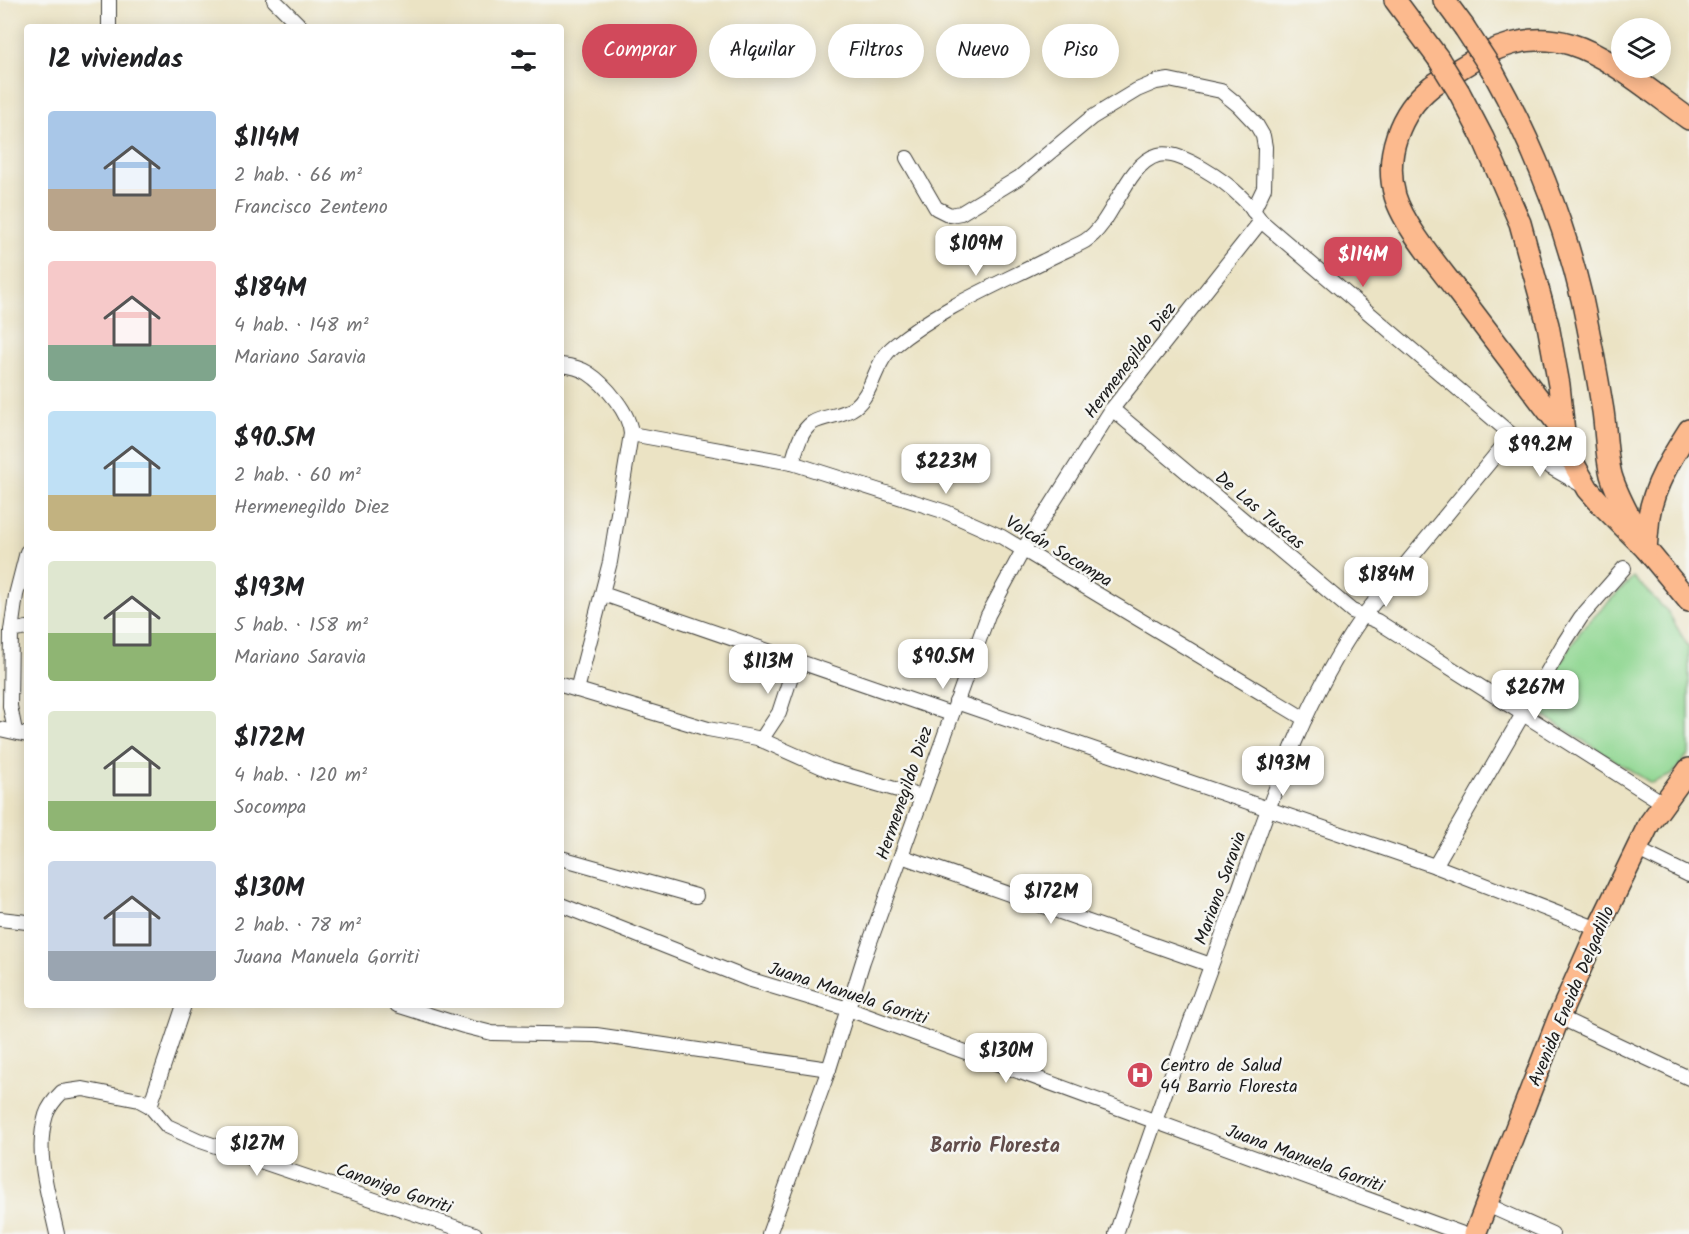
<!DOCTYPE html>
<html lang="es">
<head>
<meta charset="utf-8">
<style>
	:root { --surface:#fff; --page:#f2f2f2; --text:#202124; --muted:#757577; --accent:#d1495b }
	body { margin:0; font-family:Kalam,sans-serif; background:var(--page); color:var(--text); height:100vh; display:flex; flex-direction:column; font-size:22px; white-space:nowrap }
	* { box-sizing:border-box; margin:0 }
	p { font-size:20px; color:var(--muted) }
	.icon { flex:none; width:33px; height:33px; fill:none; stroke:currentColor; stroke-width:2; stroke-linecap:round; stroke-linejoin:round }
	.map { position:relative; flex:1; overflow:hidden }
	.sheet { position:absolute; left:24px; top:24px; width:540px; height:984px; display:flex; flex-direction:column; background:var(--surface); border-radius:6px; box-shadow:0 3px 15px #0003 }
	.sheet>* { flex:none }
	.hud { position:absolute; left:582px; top:24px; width:570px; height:54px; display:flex; gap:12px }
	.tools { position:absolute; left:1611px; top:18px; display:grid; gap:12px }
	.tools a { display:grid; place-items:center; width:60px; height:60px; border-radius:50%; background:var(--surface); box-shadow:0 3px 15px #0003; font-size:30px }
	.price { position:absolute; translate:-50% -51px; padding:0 14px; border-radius:12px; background:#fff; color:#222; font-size:20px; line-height:39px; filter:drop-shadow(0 2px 3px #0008) }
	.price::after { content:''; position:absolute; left:50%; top:36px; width:18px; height:14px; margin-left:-9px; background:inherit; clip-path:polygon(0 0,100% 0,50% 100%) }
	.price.on { background:var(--accent); color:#fff }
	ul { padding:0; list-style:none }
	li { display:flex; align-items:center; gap:18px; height:150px; padding:0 24px }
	li span { display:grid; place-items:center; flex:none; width:168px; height:120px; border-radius:6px; color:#555 }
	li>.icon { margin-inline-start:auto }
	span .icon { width:72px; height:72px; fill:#fffc; stroke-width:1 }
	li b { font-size:26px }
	h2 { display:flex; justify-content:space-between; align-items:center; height:72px; padding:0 24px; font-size:26px }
	.pill { padding:0 21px; border-radius:27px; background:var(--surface); box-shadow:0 3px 15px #0003; font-size:21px; line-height:54px }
	.pill.on { background:var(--accent); color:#fff }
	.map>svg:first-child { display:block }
</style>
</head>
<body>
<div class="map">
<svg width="1689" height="1234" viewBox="0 0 1689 1234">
	<rect width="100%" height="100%" fill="#f6f6f2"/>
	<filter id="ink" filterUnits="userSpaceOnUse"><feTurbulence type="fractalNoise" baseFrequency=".0167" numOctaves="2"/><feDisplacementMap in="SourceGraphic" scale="12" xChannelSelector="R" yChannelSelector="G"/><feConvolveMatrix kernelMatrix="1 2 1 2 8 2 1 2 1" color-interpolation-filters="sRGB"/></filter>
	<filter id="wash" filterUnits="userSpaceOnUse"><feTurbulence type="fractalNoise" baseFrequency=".008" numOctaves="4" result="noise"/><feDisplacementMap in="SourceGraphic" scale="24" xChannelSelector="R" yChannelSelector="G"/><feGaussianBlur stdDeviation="1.35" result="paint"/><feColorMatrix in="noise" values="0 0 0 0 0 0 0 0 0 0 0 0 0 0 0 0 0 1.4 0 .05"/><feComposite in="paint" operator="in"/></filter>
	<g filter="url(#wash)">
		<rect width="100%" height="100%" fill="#ebe3c4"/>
		<path fill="#90d792" stroke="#567a57" stroke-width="1.5" d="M 1633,577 L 1668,612 L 1689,648 L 1689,753 L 1672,775 L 1651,783 L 1542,715 L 1537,699 L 1582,629 Z"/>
	</g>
	<g filter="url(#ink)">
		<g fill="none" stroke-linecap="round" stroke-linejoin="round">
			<defs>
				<g id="minor">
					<path d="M 274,0 L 301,27"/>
					<path d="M 109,27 L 109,0"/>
					<path d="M 907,158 L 936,208 L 950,215 L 961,213 L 1020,177 L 1091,118 L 1137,90 L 1156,82 L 1169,80 L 1221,91 L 1238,105 L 1256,124 L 1263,136 L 1265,147 L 1264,188 L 1253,211"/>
					<path d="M 561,365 C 570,366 580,368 588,373 C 605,384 630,413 631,434 L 792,463 L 946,512 L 1002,537 L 1305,719"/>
					<path d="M 1112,409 L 1352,611 L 1377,621 L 1663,803"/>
					<path d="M 792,463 C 796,451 800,431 812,423 C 825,415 842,417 855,407 C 874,392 874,362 894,346 C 939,309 992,287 1044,261 C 1057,254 1072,248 1085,241 C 1114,223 1125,164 1158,155 C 1180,149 1226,182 1241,197 C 1249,204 1255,213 1261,221 L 1512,435 L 1552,468 L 1585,487"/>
					<path d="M 603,594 L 951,714"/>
					<path d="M 11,631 L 16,595 L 27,552"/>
					<path d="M 561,685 L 708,729 L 757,738 L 829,770 L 922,797"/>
					<path d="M 577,690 L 610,562 L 631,434"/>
					<path d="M 956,702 L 1435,866 L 1598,929"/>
					<path d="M 0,729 L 27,735"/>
					<path d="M 15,731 L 10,706 L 11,631 L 27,628"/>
					<path d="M 761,740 L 779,713 L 796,661"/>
					<path d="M 1636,849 L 1689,875"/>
					<path d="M 901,856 L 1211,965"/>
					<path d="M 561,858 L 696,896"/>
					<path d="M 1435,866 L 1564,643 L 1581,617 L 1624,568"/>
					<path d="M 561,905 L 748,979 L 848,1009 L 1463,1234"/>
					<path d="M 0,919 L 27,922"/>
					<path d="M 397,1005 L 464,1026 L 492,1033 L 596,1035 L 829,1069"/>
					<path d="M 1559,1017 L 1689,1078"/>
					<path d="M 150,1106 L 184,1005"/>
					<path d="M 1485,1204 L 1552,1234"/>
					<path d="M 57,1234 C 49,1196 34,1154 46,1115 C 49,1106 56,1098 62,1092 L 83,1089 L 139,1100 L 150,1106 L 167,1126 L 198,1140 L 475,1234"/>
					<path d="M 769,1234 L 829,1069 L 863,961 L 988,615 L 1023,550 L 1112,409 L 1261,221"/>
					<path d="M 1116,1234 C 1154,1122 1194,1011 1235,901 C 1270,803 1303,702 1363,616 L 1512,435"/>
				</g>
				<g id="primary">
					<path d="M 1395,0 L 1438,58"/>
					<path d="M 1444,0 L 1464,27"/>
					<path d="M 1492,70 C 1532,142 1563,219 1582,299 C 1590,336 1597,374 1603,411 C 1606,432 1606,455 1611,475 C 1617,495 1628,514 1638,533"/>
					<path d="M 1459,92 L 1483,138 L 1520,223 L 1548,325 L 1559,385 L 1564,432 L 1575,466 L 1588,489 L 1602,505 L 1646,549 L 1689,601"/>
					<path d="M 1564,432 C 1528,385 1493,338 1457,291 C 1438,266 1404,226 1395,196 C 1384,156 1399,112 1432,86 C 1440,80 1450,75 1459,69 C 1493,47 1529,32 1570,44 C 1610,56 1655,95 1689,119"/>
					<path d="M 1646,549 C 1647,538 1648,526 1649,516 C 1654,485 1673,455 1689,430"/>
					<path d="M 1475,1234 L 1559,1017 L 1598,929 L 1649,824 L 1689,769"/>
				</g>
			</defs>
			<use href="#minor" stroke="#3b3a35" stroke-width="16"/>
			<use href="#primary" stroke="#3b3a35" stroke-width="24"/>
			<use href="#minor" stroke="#fff" stroke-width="14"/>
			<use href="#primary" stroke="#fcba8e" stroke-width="21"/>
			<defs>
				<g id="primary-bridge">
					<path d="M 1464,27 L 1492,70"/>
					<path d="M 1438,58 L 1459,92"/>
				</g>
			</defs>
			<use href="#primary-bridge" stroke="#3b3a35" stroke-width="24" stroke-linecap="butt"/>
			<use href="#primary-bridge" stroke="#fcba8e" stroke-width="21"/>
		</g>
	</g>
	<defs>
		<symbol id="hospital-disc" viewBox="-11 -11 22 22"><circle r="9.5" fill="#d1495b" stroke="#f6f6f2"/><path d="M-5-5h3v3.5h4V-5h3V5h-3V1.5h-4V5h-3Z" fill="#fff"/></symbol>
	</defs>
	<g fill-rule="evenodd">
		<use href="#hospital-disc" x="1125" y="1060" width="30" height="30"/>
	</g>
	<g text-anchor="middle" stroke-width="5" stroke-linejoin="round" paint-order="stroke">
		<g font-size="18" fill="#1c1c1c" stroke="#f6f6f2">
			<text transform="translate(1130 360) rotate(-53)" y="6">Hermenegildo Diez</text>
			<text transform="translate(1260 510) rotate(40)" y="6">De Las Tuscas</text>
			<text transform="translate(1059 551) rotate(31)" y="6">Volcán Socompa</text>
			<text transform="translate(904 793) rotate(-71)" y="6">Hermenegildo Diez</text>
			<text transform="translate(1220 888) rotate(-70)" y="6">Mariano Saravia</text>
			<text transform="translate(848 993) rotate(18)" y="6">Juana Manuela Gorriti</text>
			<text transform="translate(1571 996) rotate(-67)" y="6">Avenida Eneida Delgadillo</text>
			<text transform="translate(1305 1158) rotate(20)" y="6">Juana Manuela Gorriti</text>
			<text transform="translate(394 1188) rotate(19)" y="6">Canonigo Gorriti</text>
		</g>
		<g font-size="18" fill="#1c1c1c" stroke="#f6f6f2" text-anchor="start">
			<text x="1160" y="1071">Centro de Salud<tspan x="1160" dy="21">44 Barrio Floresta</tspan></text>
		</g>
		<g font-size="20" font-weight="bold" fill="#614d4b" stroke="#f6f6f2">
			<text x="995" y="1152">Barrio Floresta</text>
		</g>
	</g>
</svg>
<div class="tools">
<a><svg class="icon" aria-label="layers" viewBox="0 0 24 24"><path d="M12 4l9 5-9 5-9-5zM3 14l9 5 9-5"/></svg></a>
</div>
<b class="price" style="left:976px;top:277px">$109M</b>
<b class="price on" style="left:1363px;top:288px">$114M</b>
<b class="price" style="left:1540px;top:478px">$99.2M</b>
<b class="price" style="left:946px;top:495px">$223M</b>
<b class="price" style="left:1386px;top:608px">$184M</b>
<b class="price" style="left:943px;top:690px">$90.5M</b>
<b class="price" style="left:768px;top:695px">$113M</b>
<b class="price" style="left:1535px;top:721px">$267M</b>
<b class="price" style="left:1283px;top:797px">$193M</b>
<b class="price" style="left:1051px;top:925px">$172M</b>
<b class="price" style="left:1006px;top:1084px">$130M</b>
<b class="price" style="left:257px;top:1177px">$127M</b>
<div class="hud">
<a class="pill on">Comprar</a>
<a class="pill">Alquilar</a>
<a class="pill">Filtros</a>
<a class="pill">Nuevo</a>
<a class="pill">Piso</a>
</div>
<section class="sheet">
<h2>12 viviendas<svg class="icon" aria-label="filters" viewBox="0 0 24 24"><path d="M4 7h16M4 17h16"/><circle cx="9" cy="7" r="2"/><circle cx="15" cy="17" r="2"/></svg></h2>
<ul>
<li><span style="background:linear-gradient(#a9c7e8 65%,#b9a48a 0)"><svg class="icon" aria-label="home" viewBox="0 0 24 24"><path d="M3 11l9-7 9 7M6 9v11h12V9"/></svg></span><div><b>$114M</b><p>2 hab. · 66 m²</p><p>Francisco Zenteno</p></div></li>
<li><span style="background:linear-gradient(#f6c9c9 70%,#7fa58c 0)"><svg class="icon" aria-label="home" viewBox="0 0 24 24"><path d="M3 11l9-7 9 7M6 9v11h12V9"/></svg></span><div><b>$184M</b><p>4 hab. · 148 m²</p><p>Mariano Saravia</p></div></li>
<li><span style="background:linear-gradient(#bfe0f5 70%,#c2b280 0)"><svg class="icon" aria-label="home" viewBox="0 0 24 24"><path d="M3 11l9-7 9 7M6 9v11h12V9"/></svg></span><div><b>$90.5M</b><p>2 hab. · 60 m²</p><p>Hermenegildo Diez</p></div></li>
<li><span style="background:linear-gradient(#dfe7d0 60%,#8fb573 0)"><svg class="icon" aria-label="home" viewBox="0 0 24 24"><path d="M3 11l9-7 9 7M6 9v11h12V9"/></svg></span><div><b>$193M</b><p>5 hab. · 158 m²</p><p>Mariano Saravia</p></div></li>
<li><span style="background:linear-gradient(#dfe7d0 75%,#8fb573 0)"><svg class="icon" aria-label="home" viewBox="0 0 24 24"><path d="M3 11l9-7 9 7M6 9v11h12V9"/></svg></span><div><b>$172M</b><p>4 hab. · 120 m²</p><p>Socompa</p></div></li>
<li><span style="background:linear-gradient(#c9d6e8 75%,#9aa5b1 0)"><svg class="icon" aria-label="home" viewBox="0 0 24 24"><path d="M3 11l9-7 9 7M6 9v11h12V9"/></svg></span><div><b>$130M</b><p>2 hab. · 78 m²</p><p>Juana Manuela Gorriti</p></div></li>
</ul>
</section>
</div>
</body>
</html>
